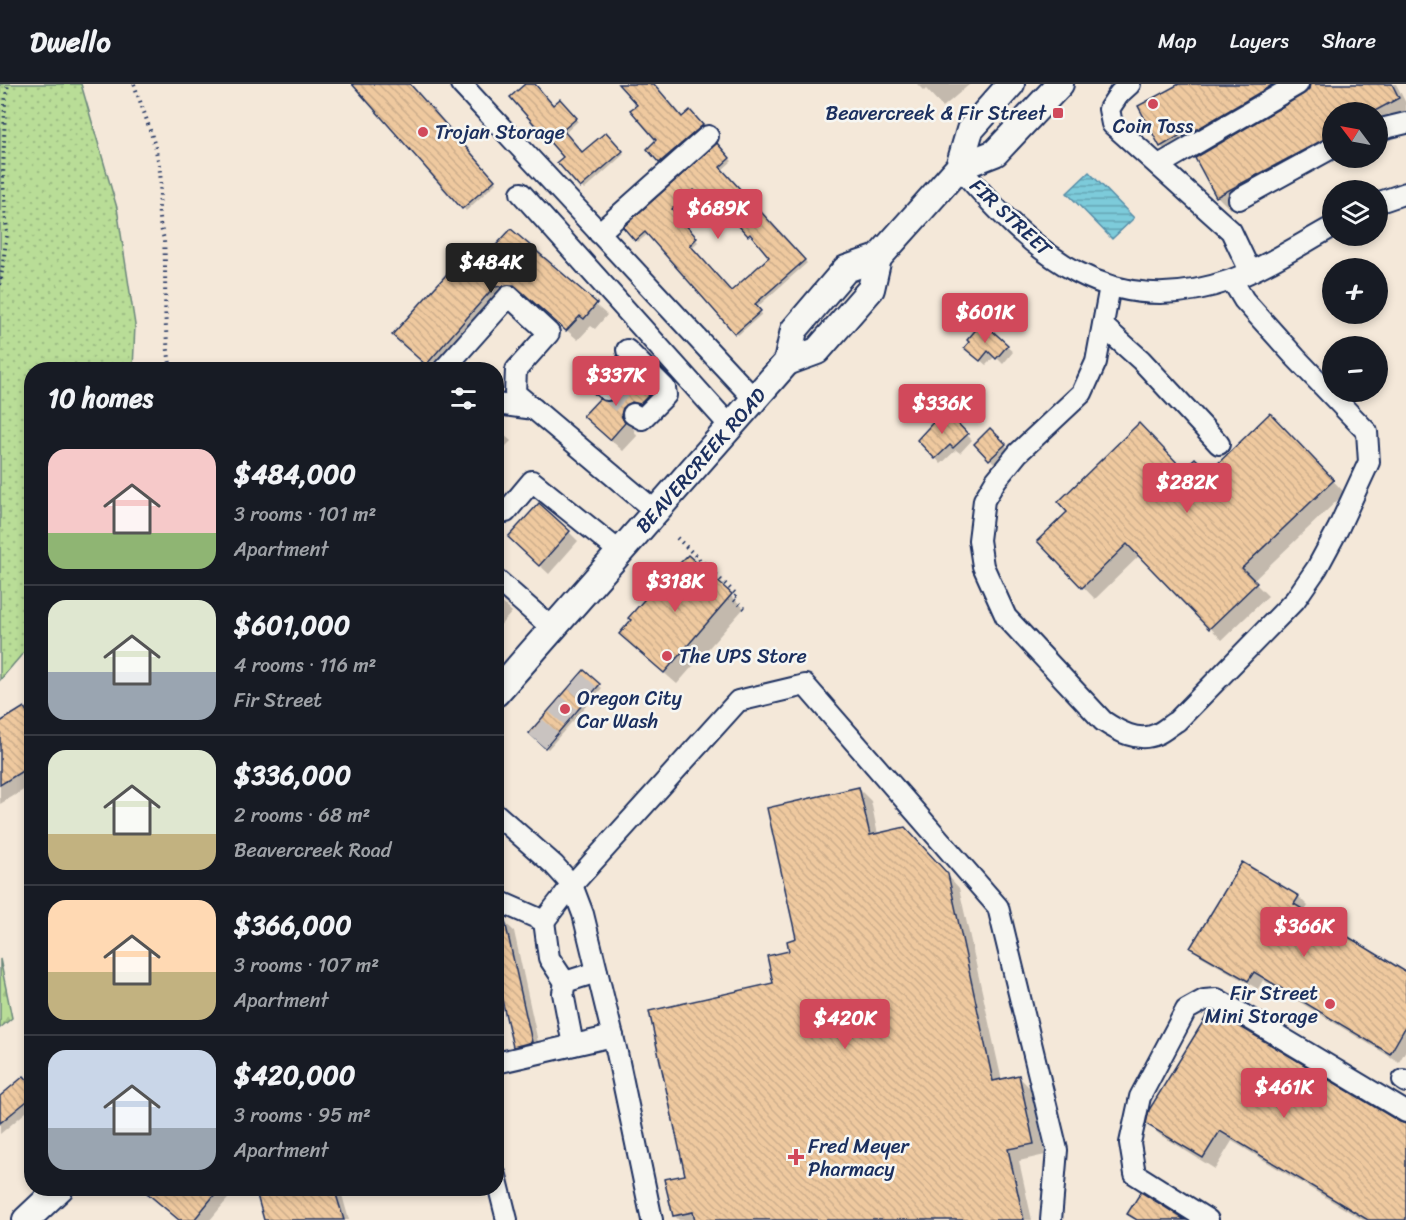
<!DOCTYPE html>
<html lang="en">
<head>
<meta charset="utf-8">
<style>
	:root { --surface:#171b24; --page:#242831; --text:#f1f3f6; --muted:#9ea1a6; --line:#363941; --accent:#d1495b }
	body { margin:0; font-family:Sriracha,sans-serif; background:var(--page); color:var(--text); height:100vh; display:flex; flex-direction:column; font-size:22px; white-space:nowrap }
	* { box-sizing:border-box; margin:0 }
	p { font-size:20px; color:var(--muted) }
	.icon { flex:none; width:33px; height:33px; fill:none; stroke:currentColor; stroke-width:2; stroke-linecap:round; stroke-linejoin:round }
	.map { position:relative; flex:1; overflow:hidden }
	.details { position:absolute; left:24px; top:278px; width:480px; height:834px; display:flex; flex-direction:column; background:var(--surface); border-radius:24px; box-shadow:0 3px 9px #0003 }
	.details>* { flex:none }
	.needle { width:39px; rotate:302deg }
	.fabs { position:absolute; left:1322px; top:18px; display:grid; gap:12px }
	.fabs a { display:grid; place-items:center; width:66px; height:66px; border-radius:50%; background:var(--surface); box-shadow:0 3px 9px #0003; font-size:30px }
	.price { position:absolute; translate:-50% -51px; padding:0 14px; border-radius:6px; background:var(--accent); color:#fff; font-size:20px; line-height:39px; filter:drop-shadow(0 2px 3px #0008) }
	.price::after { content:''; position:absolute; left:50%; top:36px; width:18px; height:14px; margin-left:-9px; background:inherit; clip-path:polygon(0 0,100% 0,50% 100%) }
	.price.active { background:#222; color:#fff }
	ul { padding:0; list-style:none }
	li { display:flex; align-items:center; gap:18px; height:150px; padding:0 24px }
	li+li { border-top:2px solid var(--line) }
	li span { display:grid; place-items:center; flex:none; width:168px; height:120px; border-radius:18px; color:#555 }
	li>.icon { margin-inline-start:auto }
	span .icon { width:72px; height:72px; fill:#fffc; stroke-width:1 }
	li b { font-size:26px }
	h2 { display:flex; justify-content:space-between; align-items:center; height:72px; padding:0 24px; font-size:26px }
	header { display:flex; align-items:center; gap:36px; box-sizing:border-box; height:84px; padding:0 30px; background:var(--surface); border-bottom:2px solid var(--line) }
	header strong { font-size:28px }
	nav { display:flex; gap:33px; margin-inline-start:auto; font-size:21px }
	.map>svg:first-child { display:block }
</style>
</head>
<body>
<header>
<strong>Dwello</strong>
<nav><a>Map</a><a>Layers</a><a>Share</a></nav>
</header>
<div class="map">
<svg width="1406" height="1136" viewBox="0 0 1406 1136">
	<defs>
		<pattern id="forest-firs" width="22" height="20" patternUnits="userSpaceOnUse" patternTransform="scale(1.5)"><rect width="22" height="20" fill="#b9dd97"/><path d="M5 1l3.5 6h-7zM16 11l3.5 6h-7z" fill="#9ebe85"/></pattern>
		<pattern id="park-dots" width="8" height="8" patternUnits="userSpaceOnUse" patternTransform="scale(1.5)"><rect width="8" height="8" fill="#b9dd97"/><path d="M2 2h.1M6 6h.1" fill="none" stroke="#9ebe85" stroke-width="1.8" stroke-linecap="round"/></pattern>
		<pattern id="water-rules" width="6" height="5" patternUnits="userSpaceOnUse" patternTransform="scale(1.5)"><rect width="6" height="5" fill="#7dcbda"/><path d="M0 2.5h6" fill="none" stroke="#66a5b4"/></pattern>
		<pattern id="building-back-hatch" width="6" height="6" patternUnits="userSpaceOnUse" patternTransform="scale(1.5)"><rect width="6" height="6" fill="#efc99f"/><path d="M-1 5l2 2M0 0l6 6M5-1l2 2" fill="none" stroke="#ccad8b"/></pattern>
	</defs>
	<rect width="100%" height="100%" fill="#f4e8d9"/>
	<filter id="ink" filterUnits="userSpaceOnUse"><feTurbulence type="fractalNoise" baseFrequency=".0167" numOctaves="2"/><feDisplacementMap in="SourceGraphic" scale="12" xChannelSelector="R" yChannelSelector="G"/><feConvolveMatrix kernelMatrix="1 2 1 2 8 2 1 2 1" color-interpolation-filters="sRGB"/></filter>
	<g filter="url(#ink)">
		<path fill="url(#forest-firs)" stroke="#6a867a" stroke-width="1.5" d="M 0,875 L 12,934 L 0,944 Z"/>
		<path fill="url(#park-dots)" stroke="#6a867a" stroke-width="1.5" d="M 0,0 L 81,0 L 117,124 L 135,241 L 133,285 L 32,285 L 31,560 L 0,596 Z"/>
		<path fill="url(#water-rules)" stroke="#568da8" stroke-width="1.5" d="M 1089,88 L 1134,134 L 1112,155 L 1067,109 Z"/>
		<g fill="#0003" fill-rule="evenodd">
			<path d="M 354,0 L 409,0 L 496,99 L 466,127 Z"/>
			<path d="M 527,0 L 534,0 L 554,23 L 560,17 L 578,37 L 564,50 L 582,70 L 606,50 L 624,70 L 584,106 L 559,78 L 565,73 Z"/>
			<path d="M 620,0 L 652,0 L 683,34 L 690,28 L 704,45 L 663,81 L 649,65 L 658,56 L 639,21 Z"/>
			<path d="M 917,0 L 970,0 L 943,23 L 926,5 L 924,7 Z"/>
			<path d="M 1182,0 L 1311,0 L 1305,1 L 1173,74 L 1161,62 Z"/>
			<path d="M 1312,0 L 1396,0 L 1406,19 L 1406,29 L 1377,45 L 1377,28 L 1332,28 L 1332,69 L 1230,125 L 1218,113 L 1197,74 L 1305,11 Z"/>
			<path d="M 717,61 L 732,77 L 722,86 L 807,179 L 756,224 L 762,230 L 738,251 L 648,150 L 638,158 L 625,144 ZM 697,107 L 723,137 L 731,130 L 772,173 L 731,209 L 691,164 L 698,158 L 673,128 Z"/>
			<path d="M 511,147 L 607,231 L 595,245 L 591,242 L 578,256 L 526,211 L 518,211 L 443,285 L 432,285 L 405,262 Z"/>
			<path d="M 988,246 L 1013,268 L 1003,280 L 995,272 L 986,281 L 972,269 Z"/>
			<path d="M 639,297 L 663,321 L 635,336 L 633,344 L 637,352 L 623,367 L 598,345 L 610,319 L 633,304 Z"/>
			<path d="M 946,330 L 972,356 L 960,369 L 956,366 L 941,380 L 919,356 Z"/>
			<path d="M 496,344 L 511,357 L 496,372 Z"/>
			<path d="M 1282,344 L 1345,409 L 1253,497 L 1268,512 L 1222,556 L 1140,471 L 1095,515 L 1039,457 L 1184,387 L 1209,390 Z"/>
			<path d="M 990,346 L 1011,367 L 996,381 L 976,360 Z"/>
			<path d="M 569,448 L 578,457 L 549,490 L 519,462 Z"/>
			<path d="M 688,473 L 744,524 L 677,600 L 633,562 L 675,487 Z"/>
			<path d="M 496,513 L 512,528 L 496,546 Z"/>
			<path d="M 584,588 L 602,604 L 548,665 L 531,649 Z"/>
			<path d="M 24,625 L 32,633 L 32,701 L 0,720 L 0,639 Z"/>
			<path d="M 859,705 L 871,717 L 878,751 L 917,757 L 959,804 L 1002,997 L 1019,993 L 1031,1005 L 1045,1071 L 1019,1077 L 1032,1136 L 679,1136 L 674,1131 L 687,1092 L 775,900 L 798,856 Z"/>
			<path d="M 1242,780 L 1299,813 L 1308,822 L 1304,828 L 1406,889 L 1406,966 L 1399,978 L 1263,896 L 1258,905 L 1201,872 L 1192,863 Z"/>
			<path d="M 504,838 L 514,847 L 540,967 L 523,971 L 514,962 Z"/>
			<path d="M 32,1002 L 32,1023 L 0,1050 L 0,1014 Z"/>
			<path d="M 1148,1040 L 1406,1043 L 1406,1136 L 1363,1136 L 1232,1057 L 1215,1085 L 1160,1051 Z"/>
			<path d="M 142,1104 L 237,1104 L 210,1136 L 179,1136 Z"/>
			<path d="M 257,1104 L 340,1104 L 349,1136 L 266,1136 Z"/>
		</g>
		<g fill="url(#building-back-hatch)" stroke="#1b2f5e" stroke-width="1.5" fill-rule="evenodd">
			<path d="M 352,0 L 410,0 L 495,96 L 462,125 Z"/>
			<path d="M 525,0 L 535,0 L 553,21 L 560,15 L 577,34 L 563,46 L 582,68 L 606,48 L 623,67 L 580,104 L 557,78 L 563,73 L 510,13 Z"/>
			<path d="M 618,0 L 654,0 L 682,33 L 690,26 L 703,41 L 659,79 L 647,65 L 656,56 L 630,26 L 637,21 Z"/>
			<path d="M 1179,0 L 1274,0 L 1184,53 L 1182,50 L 1160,63 L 1138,22 Z"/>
			<path d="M 1310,0 L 1392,0 L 1399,14 L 1373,28 L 1332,28 L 1332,51 L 1216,113 L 1195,74 L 1304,10 L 1309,5 Z"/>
			<path d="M 717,59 L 730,74 L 720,83 L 805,176 L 755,220 L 761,227 L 735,250 L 645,148 L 635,157 L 623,143 ZM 694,106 L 720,135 L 727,129 L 748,152 L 750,150 L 769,173 L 731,207 L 690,161 L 697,154 L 672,125 Z"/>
			<path d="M 511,145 L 597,219 L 584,235 L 580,232 L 566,247 L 514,201 L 494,203 L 426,281 L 392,251 L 473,161 L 486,172 Z"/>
			<path d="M 980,241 L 986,246 L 988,243 L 1008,261 L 996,275 L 988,267 L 980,277 L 964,264 L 969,258 L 967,256 Z"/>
			<path d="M 620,291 L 633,302 L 639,295 L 652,308 L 640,320 L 632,318 L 623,324 L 621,331 L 625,339 L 610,356 L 583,332 L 599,315 L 610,318 L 616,313 L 618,303 L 615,297 Z"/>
			<path d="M 947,328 L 968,350 L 953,364 L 950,361 L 935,375 L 917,356 L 938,333 L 940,335 Z"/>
			<path d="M 1270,329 L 1334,396 L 1242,484 L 1257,499 L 1209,545 L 1127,460 L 1082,504 L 1037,457 L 1067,428 L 1058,418 L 1139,339 L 1183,385 L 1195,374 L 1209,388 Z"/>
			<path d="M 990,344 L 1006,360 L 989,376 L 974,360 Z"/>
			<path d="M 539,419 L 570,447 L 539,482 L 508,453 Z"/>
			<path d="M 688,471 L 732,510 L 664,589 L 619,550 L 631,536 L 628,534 L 673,483 L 675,484 Z"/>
			<path d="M 584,586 L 600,600 L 545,664 L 529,649 Z"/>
			<path d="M 24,623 L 32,636 L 32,681 L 0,701 L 0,638 Z"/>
			<path d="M 859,703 L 870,751 L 905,743 L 948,790 L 993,997 L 1019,991 L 1034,1060 L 1008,1065 L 1024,1136 L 695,1136 L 693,1128 L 673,1132 L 664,1095 L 685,1091 L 649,927 L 773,899 L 767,872 L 789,867 L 787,857 L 796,854 L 767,724 Z"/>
			<path d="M 1242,778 L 1299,812 L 1294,820 L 1406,888 L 1406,942 L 1390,970 L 1254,888 L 1248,897 L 1190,864 Z"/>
			<path d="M 496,830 L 504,833 L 532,958 L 513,963 L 496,890 Z"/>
			<path d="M 1214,927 L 1400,1038 L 1406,1040 L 1406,1136 L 1368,1136 L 1220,1047 L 1203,1074 L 1146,1040 L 1149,1026 L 1209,928 Z"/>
			<path d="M 24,992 L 32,1001 L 32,1013 L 0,1039 L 0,1012 Z"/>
			<path d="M 141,1104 L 220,1104 L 194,1136 L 179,1136 Z"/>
			<path d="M 255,1104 L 334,1104 L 344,1136 L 264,1136 Z"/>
			<path d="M 1141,1108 L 1165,1123 L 1185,1136 L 1137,1136 L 1127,1130 Z"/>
		</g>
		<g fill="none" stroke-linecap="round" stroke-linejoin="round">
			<g stroke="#c9c3c0" stroke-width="20" stroke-dasharray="20 10" stroke-linecap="butt">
				<path d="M 607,306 L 633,330"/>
				<path d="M 537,657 L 592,593"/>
			</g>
			<defs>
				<g id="minor">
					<path d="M 461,0 L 754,315"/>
					<path d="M 1130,0 L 1119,10 L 1109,25 L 1112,40 L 1231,147 L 1250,187"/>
					<path d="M 1377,46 L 1406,39"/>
					<path d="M 1159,81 L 1298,0"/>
					<path d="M 959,83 C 1034,170 1109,239 1231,196 C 1264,184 1301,160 1332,143"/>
					<path d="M 521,109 L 730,342"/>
					<path d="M 1239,115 L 1332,64"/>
					<path d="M 1377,119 L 1406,109"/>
					<path d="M 599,149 L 708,52"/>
					<path d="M 1110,202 L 1096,278 L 1082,309 L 1018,369 L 996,396 L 984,416 L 979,456 L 983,482 L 1006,533 L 1103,637 C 1118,647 1138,659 1157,650 C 1164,647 1170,641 1177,637 L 1295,516 L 1317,484 L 1338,445 L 1369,378 L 1367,348 L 1296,274 L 1244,216 L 1232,196"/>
					<path d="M 1103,242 L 1141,276 L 1219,360"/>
					<path d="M 627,266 L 665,304 L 666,311 L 642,335 L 633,330"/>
					<path d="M 444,285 L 509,212 L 549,249 L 516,286 L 515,309 L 655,427"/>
					<path d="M 598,298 L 607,306"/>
					<path d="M 496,320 L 534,325"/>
					<path d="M 506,428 L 532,397 L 620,468"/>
					<path d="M 496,495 L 553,545"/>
					<path d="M 496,730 L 554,781 L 572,801 L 583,830 L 617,969 L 652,1136"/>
					<path d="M 496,816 L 544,837 L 572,801 L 738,617 L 805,601 L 998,823 L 1057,1066 L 1051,1136"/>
					<path d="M 544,837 L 549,874 L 565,898"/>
					<path d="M 573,961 L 563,909 L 565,898 L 597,888"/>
					<path d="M 496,979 L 613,952"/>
					<path d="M 1403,996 L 1406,998"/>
					<path d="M 496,1092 L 507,1136"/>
					<path d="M 1208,1136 L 1135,1090 L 1130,1059 L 1140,1013 L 1186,926 L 1204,916 L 1217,915 L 1406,1028"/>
				</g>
				<g id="major">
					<path d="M 959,83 L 995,69 L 1060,0"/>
					<path d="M 787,278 L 817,267 L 871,205 L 878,174"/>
					<path id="s1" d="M 496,609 L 787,278 L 794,246 L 846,185 L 878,174 L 937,108 L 959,83 L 970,46 L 1011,0"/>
					<path d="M 26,1136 L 60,1104"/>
				</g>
			</defs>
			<use href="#minor" stroke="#1b2f5e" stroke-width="24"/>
			<use href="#major" stroke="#1b2f5e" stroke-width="30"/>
			<g stroke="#1b2f5e" stroke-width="4" stroke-dasharray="1.5 4.5" stroke-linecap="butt">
				<path d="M 134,0 C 144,29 156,58 160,88 C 162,104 158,119 159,134 C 160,142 163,149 164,157 C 167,200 162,242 171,285"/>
				<path d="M 0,201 L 7,150 L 3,98 L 5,19 L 8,0"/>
				<path d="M 677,454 L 737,511 L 733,515 L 748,527"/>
			</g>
			<use href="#minor" stroke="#f6f6f2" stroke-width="20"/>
			<use href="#major" stroke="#f6f6f2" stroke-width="26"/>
		</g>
	</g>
	<g fill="#d1495b" stroke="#f6f6f2" stroke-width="2">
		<circle cx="1153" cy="20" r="6"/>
		<rect x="1052" y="23" width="12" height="12" rx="3"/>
		<circle cx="423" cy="48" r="6"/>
		<circle cx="667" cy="572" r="6"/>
		<circle cx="565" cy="625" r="6"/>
		<circle cx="1330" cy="920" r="6"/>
		<path d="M793 1064h6v6h6v6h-6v6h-6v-6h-6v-6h6z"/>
	</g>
	<g text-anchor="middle" stroke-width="5" stroke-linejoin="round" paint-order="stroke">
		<g font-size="20" fill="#1b2f5e" stroke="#f6f6f2" text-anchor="start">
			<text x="1046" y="36" text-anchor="end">Beavercreek &amp; Fir Street</text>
			<text x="1153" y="49" text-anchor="middle">Coin Toss</text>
			<text x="435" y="55">Trojan Storage</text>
			<text x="679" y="579">The UPS Store</text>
			<text x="577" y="621">Oregon City<tspan x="577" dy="23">Car Wash</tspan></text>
			<text x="1318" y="916" text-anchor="end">Fir Street<tspan x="1318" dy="23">Mini Storage</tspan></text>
			<text x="808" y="1069">Fred Meyer<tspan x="808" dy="23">Pharmacy</tspan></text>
		</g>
		<g font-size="20" fill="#1b2f5e" stroke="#f6f6f2">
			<text transform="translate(1011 133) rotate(43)" y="7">FIR STREET</text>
			<text dy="7" stroke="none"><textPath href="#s1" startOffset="310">BEAVERCREEK ROAD</textPath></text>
		</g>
	</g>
</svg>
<div class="fabs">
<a><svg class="needle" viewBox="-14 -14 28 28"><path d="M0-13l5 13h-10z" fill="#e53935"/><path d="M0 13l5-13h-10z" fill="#9ea1a6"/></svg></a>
<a><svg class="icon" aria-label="layers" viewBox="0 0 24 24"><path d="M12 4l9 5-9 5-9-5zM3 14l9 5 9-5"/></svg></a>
<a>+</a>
<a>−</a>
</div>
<b class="price" style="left:718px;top:156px">$689K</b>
<b class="price active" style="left:491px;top:210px">$484K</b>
<b class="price" style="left:985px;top:260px">$601K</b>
<b class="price" style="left:616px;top:323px">$337K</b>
<b class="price" style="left:942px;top:351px">$336K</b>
<b class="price" style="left:1187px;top:430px">$282K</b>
<b class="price" style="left:675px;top:529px">$318K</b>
<b class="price" style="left:1304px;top:874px">$366K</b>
<b class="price" style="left:845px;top:966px">$420K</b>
<b class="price" style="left:1284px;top:1035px">$461K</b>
<section class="details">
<h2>10 homes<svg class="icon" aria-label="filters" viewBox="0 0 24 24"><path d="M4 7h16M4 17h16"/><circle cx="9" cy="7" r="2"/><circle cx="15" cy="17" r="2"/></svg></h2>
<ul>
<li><span style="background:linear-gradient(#f6c9c9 70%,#8fb573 0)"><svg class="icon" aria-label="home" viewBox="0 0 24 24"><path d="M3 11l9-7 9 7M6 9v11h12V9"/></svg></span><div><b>$484,000</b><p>3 rooms · 101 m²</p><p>Apartment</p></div></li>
<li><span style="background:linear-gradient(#dfe7d0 60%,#9aa5b1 0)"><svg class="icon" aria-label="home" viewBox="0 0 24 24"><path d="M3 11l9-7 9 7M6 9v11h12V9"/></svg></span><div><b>$601,000</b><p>4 rooms · 116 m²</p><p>Fir Street</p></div></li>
<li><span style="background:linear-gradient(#dfe7d0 70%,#c2b280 0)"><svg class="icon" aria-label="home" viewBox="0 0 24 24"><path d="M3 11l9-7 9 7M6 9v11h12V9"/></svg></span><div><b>$336,000</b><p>2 rooms · 68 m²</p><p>Beavercreek Road</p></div></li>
<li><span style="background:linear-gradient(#ffd9b3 60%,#c2b280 0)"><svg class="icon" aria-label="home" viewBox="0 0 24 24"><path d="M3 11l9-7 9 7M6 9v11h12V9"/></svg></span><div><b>$366,000</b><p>3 rooms · 107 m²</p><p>Apartment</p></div></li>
<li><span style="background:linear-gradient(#c9d6e8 65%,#9aa5b1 0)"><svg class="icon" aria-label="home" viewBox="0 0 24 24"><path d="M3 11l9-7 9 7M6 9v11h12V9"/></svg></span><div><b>$420,000</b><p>3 rooms · 95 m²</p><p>Apartment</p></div></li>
</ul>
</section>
</div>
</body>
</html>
